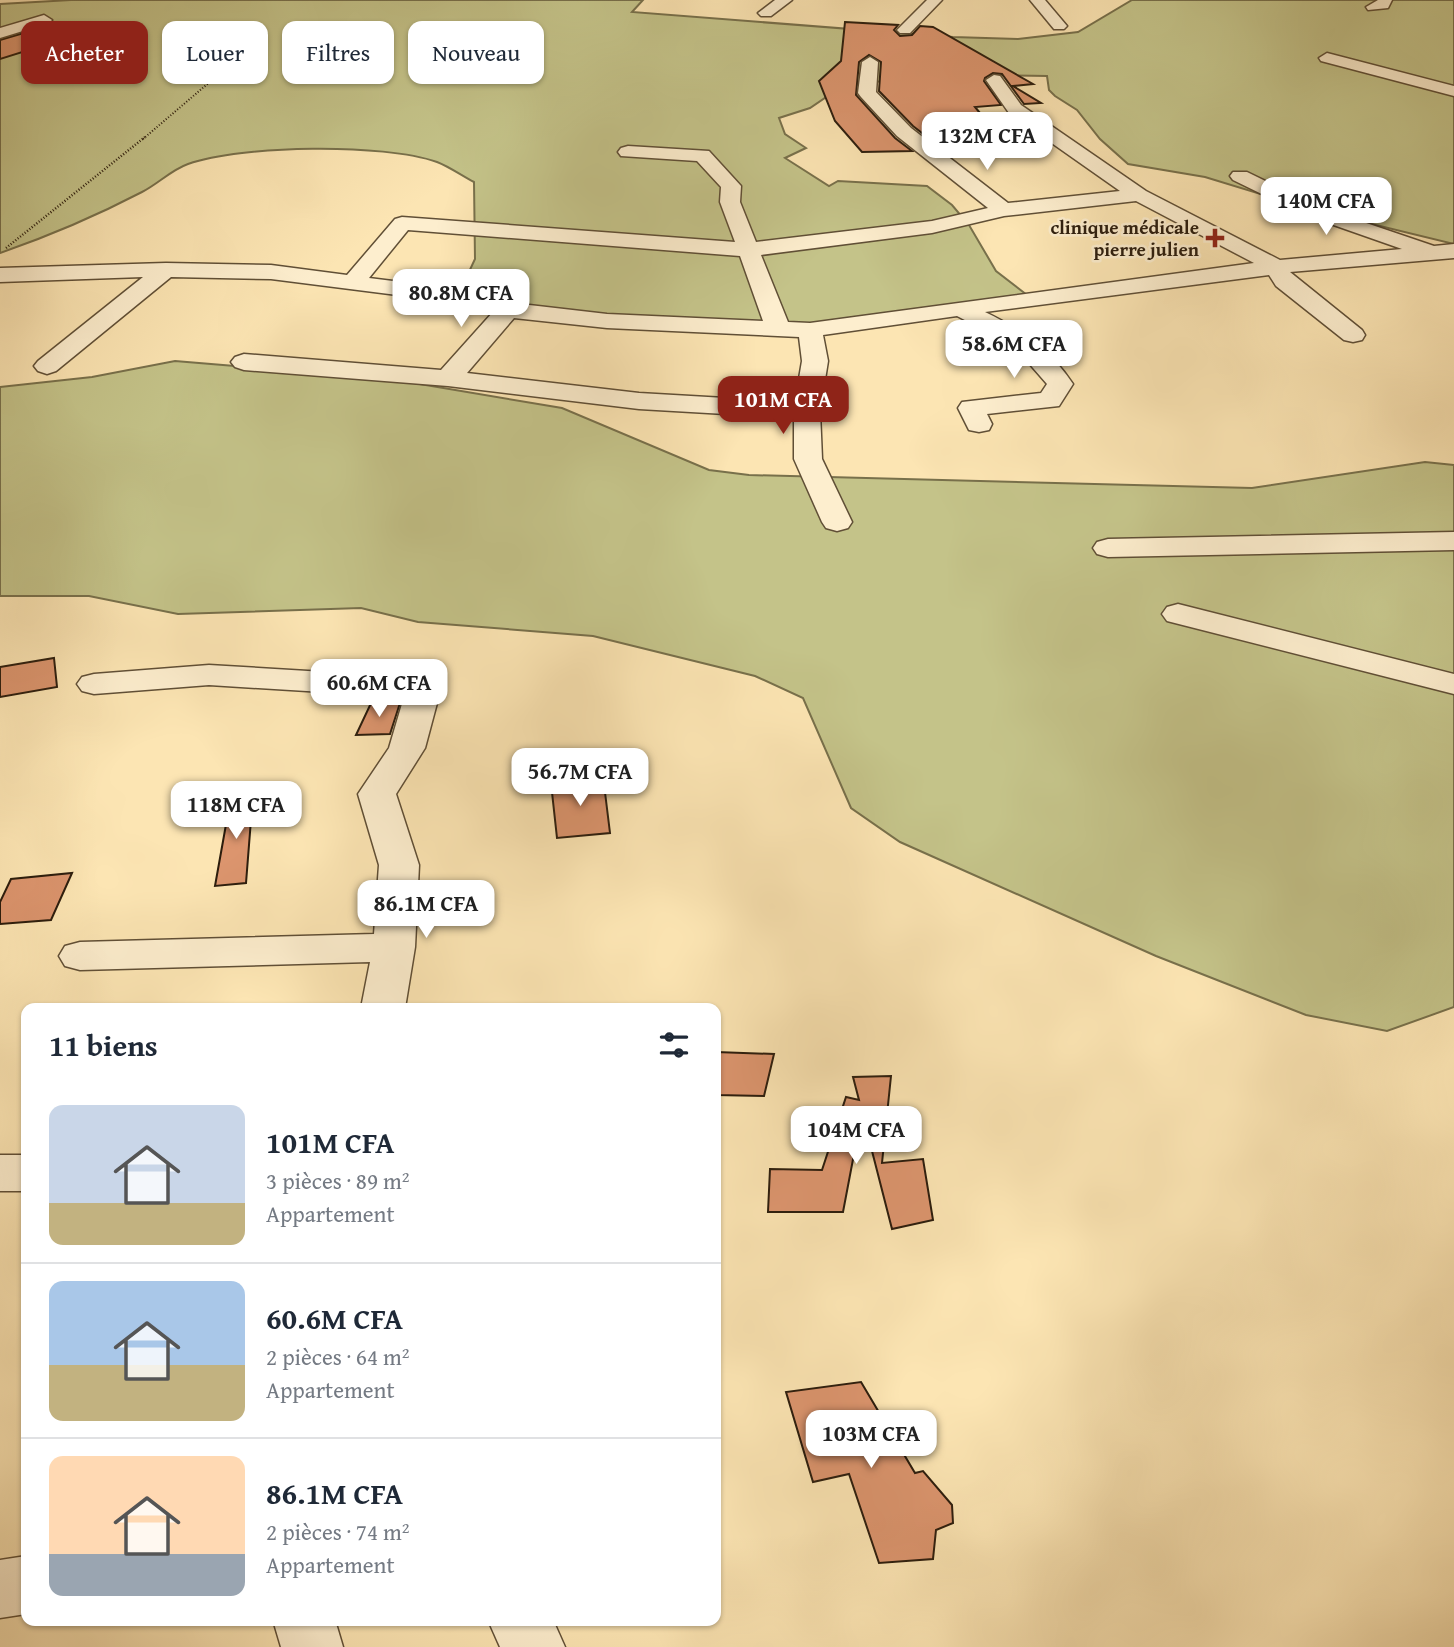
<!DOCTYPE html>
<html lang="fr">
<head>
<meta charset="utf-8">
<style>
	:root { --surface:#fff; --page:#f2f2f3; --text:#1f2937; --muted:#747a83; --line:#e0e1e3; --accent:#8f2418 }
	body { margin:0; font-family:"Gentium Book Plus",serif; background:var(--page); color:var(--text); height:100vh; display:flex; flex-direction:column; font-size:26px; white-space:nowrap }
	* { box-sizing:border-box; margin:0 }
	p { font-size:23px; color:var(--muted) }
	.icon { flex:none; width:38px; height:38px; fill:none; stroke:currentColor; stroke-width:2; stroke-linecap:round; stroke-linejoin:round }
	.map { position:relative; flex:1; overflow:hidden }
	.sheet { position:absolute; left:21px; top:1003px; width:700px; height:623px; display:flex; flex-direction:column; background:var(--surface); border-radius:14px; box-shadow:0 2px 5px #0004 }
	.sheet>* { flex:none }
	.top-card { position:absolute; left:21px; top:21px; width:700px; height:63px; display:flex; gap:14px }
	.price { position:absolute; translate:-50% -60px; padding:0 16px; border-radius:14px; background:#fff; color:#222; font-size:23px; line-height:46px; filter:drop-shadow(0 2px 4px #0008) }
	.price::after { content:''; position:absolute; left:50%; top:42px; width:21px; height:16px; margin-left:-10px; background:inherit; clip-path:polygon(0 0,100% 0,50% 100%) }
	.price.current { background:var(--accent); color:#fff }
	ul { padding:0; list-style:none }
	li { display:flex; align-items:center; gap:21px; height:175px; padding:0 28px }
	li+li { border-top:2px solid var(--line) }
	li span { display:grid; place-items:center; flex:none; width:196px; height:140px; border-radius:14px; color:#555 }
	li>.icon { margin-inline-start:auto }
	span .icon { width:84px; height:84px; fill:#fffc; stroke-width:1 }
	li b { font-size:30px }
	h2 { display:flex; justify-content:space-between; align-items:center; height:84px; padding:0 28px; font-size:30px }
	.pill { padding:0 24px; border-radius:14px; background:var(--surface); box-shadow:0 2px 5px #0004; font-size:24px; line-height:63px }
	.pill.current { background:var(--accent); color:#fff }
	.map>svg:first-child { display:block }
</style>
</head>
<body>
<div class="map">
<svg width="1454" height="1647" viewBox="0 0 1454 1647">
	<rect width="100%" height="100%" fill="#fce5b3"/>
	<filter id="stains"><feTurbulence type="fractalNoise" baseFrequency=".00286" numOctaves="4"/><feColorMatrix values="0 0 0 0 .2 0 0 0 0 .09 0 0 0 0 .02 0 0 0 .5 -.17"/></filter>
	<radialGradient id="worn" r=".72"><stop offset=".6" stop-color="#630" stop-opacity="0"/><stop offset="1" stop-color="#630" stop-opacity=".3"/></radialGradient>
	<g fill="#c4c389" stroke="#78704b" stroke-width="2">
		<path d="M 71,0 L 643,0 L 632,12 L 953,37 L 1018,39 L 1078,32 L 1132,0 L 1454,0 L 1454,244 L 1306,208 L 1205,177 L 1128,164 L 1100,139 L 1077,110 L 1055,96 L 1049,90 L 1047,76 L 966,75 L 896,79 L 841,87 L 810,108 L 779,118 L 785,134 L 806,148 L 785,158 L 829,186 L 838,181 L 927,186 L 952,205 L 969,225 L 996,271 L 1031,298 L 799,333 L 512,306 L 460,291 L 475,259 L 474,182 C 462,176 450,167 437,162 C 383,143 242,145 188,164 C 171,170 158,184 142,192 C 96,216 49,236 0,253 L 0,4 Z"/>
		<path d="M 175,361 L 390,379 L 562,408 L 709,470 L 749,475 L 1252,488 L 1425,462 L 1454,465 L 1454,1007 L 1387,1031 L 1306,1015 L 1156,956 L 900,842 L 851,808 L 803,698 L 755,676 L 593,636 L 418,622 L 361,608 L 178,614 L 89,596 L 0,596 L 0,387 L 92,377 Z"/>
	</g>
	<g fill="#dc956e" stroke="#2c1d0d" stroke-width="2">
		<path d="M 845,22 L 898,25 L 894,30 L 900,36 L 912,35 L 920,26 L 933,27 L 1033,84 L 1013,86 L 1041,103 L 1024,104 L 1002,74 L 993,73 L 985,78 L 984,81 L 1001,105 L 975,107 L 1004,142 L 985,143 L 989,151 L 945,151 L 913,126 L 879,91 L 881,62 L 869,55 L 859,62 L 856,95 L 895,138 L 912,151 L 862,152 L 835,121 L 819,81 L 841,61 Z"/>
		<path d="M 44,27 L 83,33 L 0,59 L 0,40 Z"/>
		<path d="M 54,658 L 57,687 L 0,697 L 0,667 Z"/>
		<path d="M 372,701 L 400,703 L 390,734 L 356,735 Z"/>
		<path d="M 603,776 L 610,833 L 557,838 L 551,783 Z"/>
		<path d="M 232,791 L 253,794 L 246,883 L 215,886 Z"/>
		<path d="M 72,873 L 51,920 L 0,924 L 0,902 L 11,879 Z"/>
		<path d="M 716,1052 L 774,1054 L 764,1096 L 716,1095 Z"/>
		<path d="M 891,1076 L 882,1163 L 923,1159 L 933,1220 L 892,1229 L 862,1112 L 843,1212 L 768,1212 L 770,1169 L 822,1170 L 846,1097 L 859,1100 L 853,1077 Z"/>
		<path d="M 861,1382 L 915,1473 L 923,1471 L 952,1505 L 953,1523 L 936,1530 L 933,1559 L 879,1563 L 849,1474 L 813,1482 L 786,1392 Z"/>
	</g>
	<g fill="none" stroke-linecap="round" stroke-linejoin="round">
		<defs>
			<g id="minor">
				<path d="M 775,0 L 792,0 L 771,16 L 761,16 L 758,13 Z"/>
				<path d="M 927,0 L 942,0 L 910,33 L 900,33 L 897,30 Z"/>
				<path d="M 1030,0 L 1045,0 L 1067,26 L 1064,29 L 1054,29 Z"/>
				<path d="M 1378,0 L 1392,0 L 1388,8 L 1368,10 L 1366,7 Z"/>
				<path d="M 44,15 L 52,20 L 49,23 L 0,38 L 0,28 Z"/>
				<path d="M 1327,53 L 1454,86 L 1454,96 L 1321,61 L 1319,58 Z"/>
				<path d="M 870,57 L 878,62 L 876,92 L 911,128 L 1008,203 L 1120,191 L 1009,113 L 986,80 L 994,75 L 1000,76 L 1021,105 L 1146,191 L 1280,260 L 1402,249 L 1305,215 L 1233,180 L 1230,176 L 1233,172 L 1247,172 L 1319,207 L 1434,246 L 1454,244 L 1454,258 L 1290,272 L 1362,330 L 1365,335 L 1362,340 L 1353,342 L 1344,340 L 1276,286 L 1269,275 L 985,312 C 1022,330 1050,349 1073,384 L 1059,406 L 987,414 L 992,424 L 989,430 L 979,432 L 969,430 L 958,408 L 962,402 L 1041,393 L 1047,384 L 1020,353 L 994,335 L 957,316 L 823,335 L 828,361 L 820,411 L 822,459 L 852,522 L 848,528 L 837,531 L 826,528 L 822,522 L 794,459 L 794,418 L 639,409 L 448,386 L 244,370 L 235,367 L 231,362 L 235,357 L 244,354 L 441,370 L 493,312 L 476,305 L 271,279 L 171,277 L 56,371 L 47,374 L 38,371 L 34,366 L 38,361 L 143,277 L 0,282 L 0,268 L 166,263 L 271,265 L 347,275 L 395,219 L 402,217 L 735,242 L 720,202 L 721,187 L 697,161 L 621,156 L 618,152 L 621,148 L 628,146 L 709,151 L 741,186 L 740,202 L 756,242 L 932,221 L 988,208 L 897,136 L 861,97 L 858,93 L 862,62 ZM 1136,201 L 1254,263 L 810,323 L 788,322 L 761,255 L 932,233 L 1004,216 ZM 408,230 L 740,256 L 763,321 L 607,314 L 512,303 L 481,292 L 369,278 ZM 514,318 L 607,328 L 799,337 L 802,361 L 795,402 L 639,393 L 467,373 Z"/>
				<path d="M 1454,532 L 1454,550 L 1108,557 L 1097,554 L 1093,548 L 1097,542 L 1108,539 Z"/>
				<path d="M 1178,604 L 1454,674 L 1454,694 L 1167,621 L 1162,614 L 1167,607 Z"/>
				<path d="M 209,665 L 424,678 L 436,681 L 441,688 L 425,748 L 396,794 L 419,865 L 415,947 L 405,1008 L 361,1008 L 370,962 L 80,970 L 65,966 L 59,956 L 65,946 L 80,942 L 374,934 L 379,865 L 358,794 L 389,748 L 404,697 L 209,685 L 94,694 L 82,691 L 77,684 L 82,677 L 94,674 Z"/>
				<rect x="0" y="1155" width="26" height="36"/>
				<path d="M 26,1556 L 26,1614 L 0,1618 L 0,1560 Z"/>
				<path d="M 273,1620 L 335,1620 L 343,1647 L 281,1647 Z"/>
				<path d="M 488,1620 L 553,1620 L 565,1647 L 500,1647 Z"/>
			</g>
		</defs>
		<use href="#minor" stroke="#604f36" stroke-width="3"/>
		<path stroke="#2c1d0d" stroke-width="2" stroke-dasharray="1 2" stroke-linecap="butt" d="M 143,139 L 267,33"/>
		<path stroke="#2c1d0d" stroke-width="2.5" stroke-dasharray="1 2" stroke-linecap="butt" d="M 6,248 L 145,137"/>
		<use href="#minor" fill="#fdeece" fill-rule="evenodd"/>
	</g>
	<path fill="#8f2418" stroke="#fdeece" stroke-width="2.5" d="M1211.5 227.5h7v7h7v7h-7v7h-7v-7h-7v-7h7z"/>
	<g text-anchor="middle" stroke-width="5" stroke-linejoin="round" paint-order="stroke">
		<g font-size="19" font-weight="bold" fill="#2c1d0d" stroke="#fdeece" text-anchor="end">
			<text x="1199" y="234">clinique médicale<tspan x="1199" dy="22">pierre julien</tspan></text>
		</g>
	</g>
	<rect width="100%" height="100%" filter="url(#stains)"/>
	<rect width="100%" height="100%" fill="url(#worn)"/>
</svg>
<b class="price" style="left:987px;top:172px">132M CFA</b>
<b class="price" style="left:1326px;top:237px">140M CFA</b>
<b class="price" style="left:461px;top:329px">80.8M CFA</b>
<b class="price" style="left:1014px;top:380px">58.6M CFA</b>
<b class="price current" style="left:783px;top:436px">101M CFA</b>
<b class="price" style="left:379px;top:719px">60.6M CFA</b>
<b class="price" style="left:580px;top:808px">56.7M CFA</b>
<b class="price" style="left:236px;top:841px">118M CFA</b>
<b class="price" style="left:426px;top:940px">86.1M CFA</b>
<b class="price" style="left:856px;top:1166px">104M CFA</b>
<b class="price" style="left:871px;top:1470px">103M CFA</b>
<div class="top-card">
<a class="pill current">Acheter</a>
<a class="pill">Louer</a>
<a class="pill">Filtres</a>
<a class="pill">Nouveau</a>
</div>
<section class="sheet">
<h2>11 biens<svg class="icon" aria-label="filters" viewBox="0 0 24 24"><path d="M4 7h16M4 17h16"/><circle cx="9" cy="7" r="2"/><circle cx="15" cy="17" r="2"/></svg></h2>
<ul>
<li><span style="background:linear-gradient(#c9d6e8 70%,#c2b280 0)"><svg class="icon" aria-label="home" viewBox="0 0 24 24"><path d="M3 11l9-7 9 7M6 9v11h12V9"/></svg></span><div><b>101M CFA</b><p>3 pièces · 89 m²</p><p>Appartement</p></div></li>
<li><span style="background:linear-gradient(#a9c7e8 60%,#c2b280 0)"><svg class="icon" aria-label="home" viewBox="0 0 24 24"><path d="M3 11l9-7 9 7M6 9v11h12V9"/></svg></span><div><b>60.6M CFA</b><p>2 pièces · 64 m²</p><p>Appartement</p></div></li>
<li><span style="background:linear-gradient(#ffd9b3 70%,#9aa5b1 0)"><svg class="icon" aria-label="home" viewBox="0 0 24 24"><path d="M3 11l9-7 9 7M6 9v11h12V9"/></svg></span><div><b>86.1M CFA</b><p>2 pièces · 74 m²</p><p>Appartement</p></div></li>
</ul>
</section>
</div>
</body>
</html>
